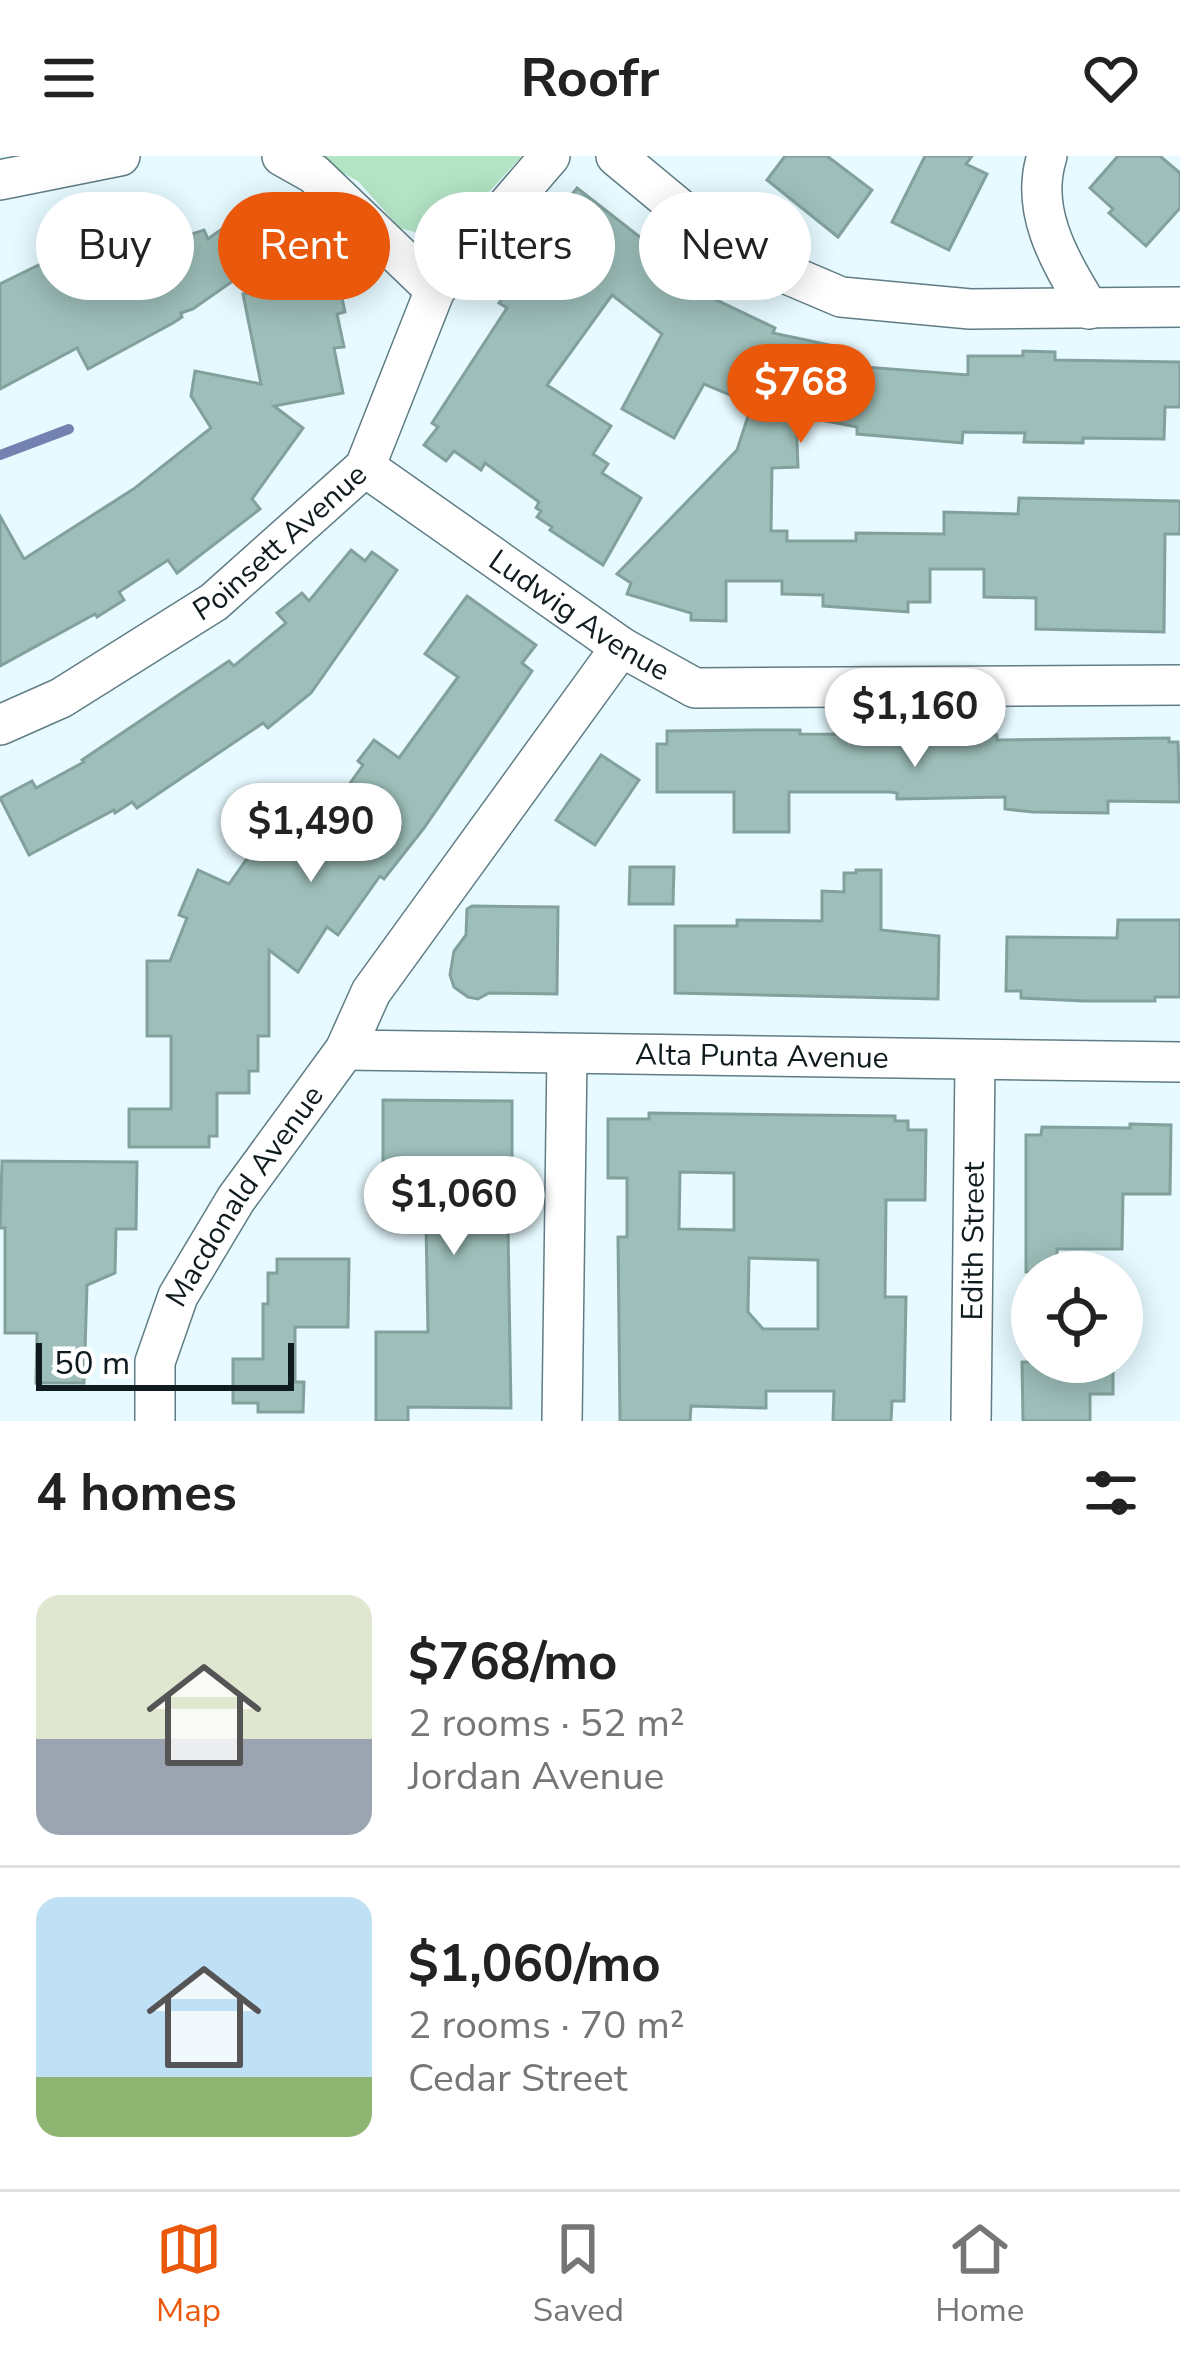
<!DOCTYPE html>
<html lang="en">
<head>
<meta charset="utf-8">
<style>
	:root { --surface:#fff; --page:#f6f6f6; --text:#222; --muted:#767676; --line:#e0e0e0; --accent:#ea580c }
	body { margin:0; font-family:"Nunito Sans",sans-serif; background:var(--page); color:var(--text); height:100vh; display:flex; flex-direction:column; font-size:45px; white-space:nowrap }
	* { box-sizing:border-box; margin:0 }
	p { font-size:39px; color:var(--muted) }
	.icon { flex:none; width:66px; height:66px; fill:none; stroke:currentColor; stroke-width:2; stroke-linecap:round; stroke-linejoin:round }
	.map { position:relative; height:1265px; overflow:hidden }
	.panel { display:flex; flex-direction:column; background:var(--surface); flex:1 }
	.panel>* { flex:none }
	.top-card { position:absolute; left:36px; top:36px; width:1110px; height:108px; display:flex; gap:24px }
	.fabs { position:absolute; left:1011px; top:1095px; display:grid; gap:24px }
	.fabs a { display:grid; place-items:center; width:132px; height:132px; border-radius:50%; background:var(--surface); box-shadow:0 6px 30px #0003; font-size:60px }
	.scale { position:absolute; left:36px; bottom:30px; width:258px; box-sizing:border-box; padding-left:12px; border:6px solid #0f1b1e; border-top:0; font-size:33px; line-height:42px; white-space:nowrap; color:#0f1b1e; -webkit-text-stroke:9px #fff; paint-order:stroke }
	.price { position:absolute; translate:-50% -102px; padding:0 27px; border-radius:42px; background:#fff; color:#222; font-size:39px; line-height:78px; filter:drop-shadow(0 3px 6px #0008) }
	.price::after { content:''; position:absolute; left:50%; top:72px; width:36px; height:27px; margin-left:-18px; background:inherit; clip-path:polygon(0 0,100% 0,50% 100%) }
	.price.current { background:var(--accent); color:#fff }
	ul { padding:0; list-style:none }
	li { display:flex; align-items:center; gap:36px; height:300px; padding:0 36px }
	li+li { border-top:3px solid var(--line) }
	li span { display:grid; place-items:center; flex:none; width:336px; height:240px; border-radius:24px; color:#555 }
	li>.icon { margin-inline-start:auto }
	span .icon { width:144px; height:144px; fill:#fffc; stroke-width:1 }
	li b { font-size:51px }
	h2 { display:flex; justify-content:space-between; align-items:center; height:144px; padding:0 36px; font-size:51px }
	.tag { padding:0 42px; border-radius:54px; background:var(--surface); box-shadow:0 6px 30px #0003; font-size:42px; line-height:108px }
	.tag.current { background:var(--accent); color:#fff }
	header { display:flex; justify-content:space-between; align-items:center; height:156px; padding:0 36px; background:var(--surface); font-size:54px; font-weight:700 }
	.menu { display:flex; justify-content:space-around; align-items:center; height:168px; border-top:3px solid var(--line); background:var(--surface); font-size:33px; color:var(--muted) }
	.menu a { display:grid; justify-items:center; gap:6px }
	.menu .current { color:var(--accent) }
	.map>svg:first-child { display:block }
</style>
</head>
<body>
<header><svg class="icon" aria-label="menu" viewBox="0 0 24 24"><path d="M4 6h16M4 12h16M4 18h16"/></svg>Roofr<svg class="icon" aria-label="heart" viewBox="0 0 24 24"><path d="M12 20l-8-8c-3-5 5-10 8-4 3-6 11-1 8 4z"/></svg></header>
<div class="map">
<svg width="1180" height="1265" viewBox="0 0 1180 1265">
	<rect width="100%" height="100%" fill="#e6faff"/>
	<path fill="#b3e5c5" d="M 310,0 L 522,0 L 467,60 L 429,80 L 400,72 L 358,25 Z"/>
	<g fill="none" stroke-linecap="round" stroke-linejoin="round">
		<path stroke="#7382b1" stroke-width="10" d="M 0,299 L 69,273"/>
	</g>
	<g fill="#9dbeb9" stroke="#82a19d" stroke-width="3" fill-rule="evenodd">
		<path d="M 785,0 L 827,0 L 872,34 L 838,81 L 767,24 Z"/>
		<path d="M 925,0 L 972,0 L 966,8 L 987,18 L 949,94 L 892,66 Z"/>
		<path d="M 1118,0 L 1160,0 L 1180,17 L 1180,52 L 1146,90 L 1109,57 L 1113,53 L 1090,32 Z"/>
		<path d="M 577,32 L 686,117 L 679,126 L 775,172 L 773,177 L 843,192 L 839,209 L 968,219 L 968,200 L 1023,200 L 1023,195 L 1055,196 L 1055,204 L 1180,206 L 1180,251 L 1165,251 L 1164,283 L 1083,282 L 1083,287 L 1024,286 L 1025,277 L 963,276 L 962,287 L 857,278 L 857,271 L 796,259 L 798,311 L 772,312 L 771,375 L 787,375 L 787,385 L 856,385 L 856,377 L 944,378 L 944,356 L 1018,358 L 1019,342 L 1180,345 L 1180,378 L 1165,378 L 1164,476 L 1036,473 L 1036,442 L 984,441 L 984,413 L 930,413 L 930,446 L 908,446 L 908,456 L 823,450 L 823,439 L 782,438 L 782,425 L 726,425 L 726,465 L 691,464 L 691,457 L 627,438 L 631,427 L 617,418 L 737,294 L 752,248 L 704,228 L 674,282 L 622,253 L 662,178 L 612,139 L 547,229 L 611,270 L 593,298 L 608,308 L 602,317 L 641,342 L 603,409 L 550,374 L 552,371 L 537,361 L 541,355 L 536,352 L 539,346 L 485,307 L 481,314 L 454,295 L 446,305 L 424,289 L 438,271 L 432,267 L 507,152 L 499,147 L 544,85 L 538,81 Z"/>
		<path d="M 265,54 L 287,87 L 193,153 L 181,157 L 182,161 L 173,167 L 88,213 L 77,192 L 0,233 L 0,128 L 96,81 L 103,100 L 190,75 L 192,78 L 204,74 L 208,83 L 244,57 L 250,65 Z"/>
		<path d="M 337,119 L 345,156 L 337,158 L 344,191 L 334,192 L 343,237 L 274,250 L 303,272 L 252,343 L 260,353 L 177,417 L 168,404 L 119,436 L 124,444 L 97,461 L 95,458 L 0,510 L 0,360 L 24,403 L 135,332 L 211,272 L 191,240 L 195,215 L 261,228 L 243,138 Z"/>
		<path d="M 351,394 L 365,405 L 372,396 L 397,414 L 311,537 L 268,572 L 263,567 L 137,652 L 132,646 L 115,657 L 114,654 L 29,699 L 0,642 L 32,625 L 36,632 L 84,606 L 82,604 L 229,505 L 234,510 L 286,467 L 277,457 L 302,437 L 309,445 Z"/>
		<path d="M 467,440 L 536,489 L 522,507 L 532,515 L 424,672 L 384,723 L 380,720 L 338,779 L 327,771 L 298,816 L 269,794 L 269,880 L 258,880 L 258,915 L 249,915 L 249,937 L 217,937 L 217,980 L 209,980 L 209,991 L 129,991 L 129,953 L 171,953 L 171,880 L 147,880 L 147,805 L 170,805 L 187,762 L 179,759 L 198,714 L 229,728 L 280,656 L 313,679 L 363,609 L 358,605 L 374,584 L 399,602 L 458,521 L 425,498 Z"/>
		<path d="M 754,574 L 800,574 L 800,578 L 997,579 L 997,584 L 1169,582 L 1169,586 L 1178,586 L 1180,646 L 1108,645 L 1108,657 L 1033,656 L 1005,653 L 1005,641 L 897,643 L 897,637 L 890,636 L 789,636 L 789,676 L 734,676 L 734,636 L 657,636 L 657,588 L 667,588 L 667,575 Z"/>
		<path d="M 601,599 L 639,624 L 595,689 L 556,664 Z"/>
		<path d="M 630,711 L 674,711 L 673,748 L 629,748 Z"/>
		<path d="M 856,714 L 881,714 L 881,774 L 939,780 L 938,843 L 675,837 L 675,770 L 737,770 L 737,764 L 822,765 L 822,735 L 844,736 L 844,717 L 856,717 Z"/>
		<path d="M 472,750 L 558,751 L 557,838 L 489,837 L 478,843 L 468,841 L 454,831 L 450,819 L 454,795 L 466,779 L 467,753 Z"/>
		<path d="M 1118,764 L 1180,764 L 1180,841 L 1155,841 L 1155,845 L 1084,845 L 1021,842 L 1021,835 L 1006,835 L 1007,781 L 1117,782 Z"/>
		<path d="M 383,944 L 512,945 L 512,1073 L 508,1073 L 511,1252 L 408,1251 L 408,1265 L 376,1265 L 376,1176 L 428,1176 L 425,1015 L 383,1015 Z"/>
		<path d="M 649,957 L 895,960 L 895,965 L 908,965 L 908,974 L 926,974 L 925,1044 L 886,1044 L 885,1141 L 906,1141 L 904,1245 L 892,1245 L 891,1265 L 833,1265 L 834,1235 L 766,1235 L 766,1252 L 691,1250 L 690,1265 L 620,1265 L 618,1081 L 627,1081 L 627,1022 L 608,1022 L 608,963 L 649,963 ZM 680,1016 L 734,1017 L 734,1074 L 679,1073 ZM 749,1102 L 818,1104 L 818,1173 L 763,1173 L 748,1156 Z"/>
		<path d="M 1130,968 L 1171,969 L 1170,1038 L 1123,1038 L 1122,1093 L 1057,1093 L 1057,1116 L 1026,1116 L 1026,979 L 1041,979 L 1042,971 L 1130,972 Z"/>
		<path d="M 2,1005 L 137,1006 L 136,1073 L 116,1073 L 115,1117 L 87,1129 L 84,1227 L 36,1227 L 37,1177 L 5,1177 L 5,1072 L 0,1072 Z"/>
		<path d="M 277,1103 L 349,1103 L 348,1171 L 295,1171 L 295,1226 L 304,1226 L 303,1256 L 258,1256 L 258,1247 L 233,1247 L 233,1203 L 263,1203 L 263,1148 L 268,1148 L 268,1117 L 277,1117 Z"/>
		<path d="M 1022,1206 L 1113,1206 L 1113,1238 L 1090,1238 L 1090,1265 L 1023,1265 Z"/>
	</g>
	<g fill="none" stroke-linecap="round" stroke-linejoin="round">
		<defs>
			<g id="minor">
				<path d="M 282,0 L 314,18 L 435,134"/>
				<path d="M 616,0 L 698,68 L 768,110 L 841,141 L 970,153 L 1180,151"/>
				<path d="M 1047,0 C 1029,56 1061,106 1089,153"/>
				<path d="M 0,24 L 120,0"/>
				<path id="s1" d="M 365,311 L 621,491 L 695,532 L 1180,529"/>
				<path id="s2" d="M 0,569 L 61,542 L 214,446 L 365,311 L 435,134 L 550,0"/>
				<path id="s3" d="M 345,894 L 1180,906"/>
				<path id="s4" d="M 155,1265 L 155,1206 L 178,1140 L 236,1043 L 345,894 L 371,836 L 621,491"/>
				<path d="M 562,1265 L 567,898"/>
				<path id="s5" d="M 971,1265 L 975,904"/>
			</g>
		</defs>
		<use href="#minor" stroke="#607d85" stroke-width="42"/>
		<use href="#minor" stroke="#fff" stroke-width="39"/>
	</g>
	<g text-anchor="middle" stroke-width="9" stroke-linejoin="round" paint-order="stroke">
		<g font-size="30" fill="#0f1b1e" stroke="#fff">
			<text dy="10" stroke="none"><textPath href="#s2" startOffset="336">Poinsett Avenue</textPath></text>
			<text dy="10" stroke="none"><textPath href="#s1" startOffset="261">Ludwig Avenue</textPath></text>
			<text dy="10" stroke="none"><textPath href="#s3" startOffset="417">Alta Punta Avenue</textPath></text>
			<text dy="10" stroke="none"><textPath href="#s4" startOffset="249">Macdonald Avenue</textPath></text>
			<text dy="10" stroke="none"><textPath href="#s5" startOffset="180">Edith Street</textPath></text>
		</g>
	</g>
</svg>
<div class="fabs">
<a><svg class="icon" aria-label="locate" viewBox="0 0 24 24"><circle cx="12" cy="12" r="6"/><path d="M12 2v4M12 18v4M2 12h4M18 12h4"/></svg></a>
</div>
<div class="scale">50 m</div>
<b class="price current" style="left:801px;top:290px">$768</b>
<b class="price" style="left:915px;top:614px">$1,160</b>
<b class="price" style="left:311px;top:729px">$1,490</b>
<b class="price" style="left:454px;top:1102px">$1,060</b>
<div class="top-card">
<a class="tag">Buy</a>
<a class="tag current">Rent</a>
<a class="tag">Filters</a>
<a class="tag">New</a>
</div>
</div>
<section class="panel">
<h2>4 homes<svg class="icon" aria-label="filters" viewBox="0 0 24 24"><path d="M4 7h16M4 17h16"/><circle cx="9" cy="7" r="2"/><circle cx="15" cy="17" r="2"/></svg></h2>
<ul>
<li><span style="background:linear-gradient(#dfe7d0 60%,#9aa5b1 0)"><svg class="icon" aria-label="home" viewBox="0 0 24 24"><path d="M3 11l9-7 9 7M6 9v11h12V9"/></svg></span><div><b>$768/mo</b><p>2 rooms · 52 m²</p><p>Jordan Avenue</p></div></li>
<li><span style="background:linear-gradient(#bfe0f5 75%,#8fb573 0)"><svg class="icon" aria-label="home" viewBox="0 0 24 24"><path d="M3 11l9-7 9 7M6 9v11h12V9"/></svg></span><div><b>$1,060/mo</b><p>2 rooms · 70 m²</p><p>Cedar Street</p></div></li>
</ul>
</section>
<nav class="menu">
<a class="current"><svg class="icon" aria-label="map" viewBox="0 0 24 24"><path d="M3 6l6-2 6 2 6-2v14l-6 2-6-2-6 2zM9 4v14M15 6v14"/></svg>Map</a>
<a><svg class="icon" aria-label="saved" viewBox="0 0 24 24"><path d="M7 4h10v16l-5-4-5 4z"/></svg>Saved</a>
<a><svg class="icon" aria-label="home" viewBox="0 0 24 24"><path d="M3 11l9-7 9 7M6 9v11h12V9"/></svg>Home</a>
</nav>
</body>
</html>
